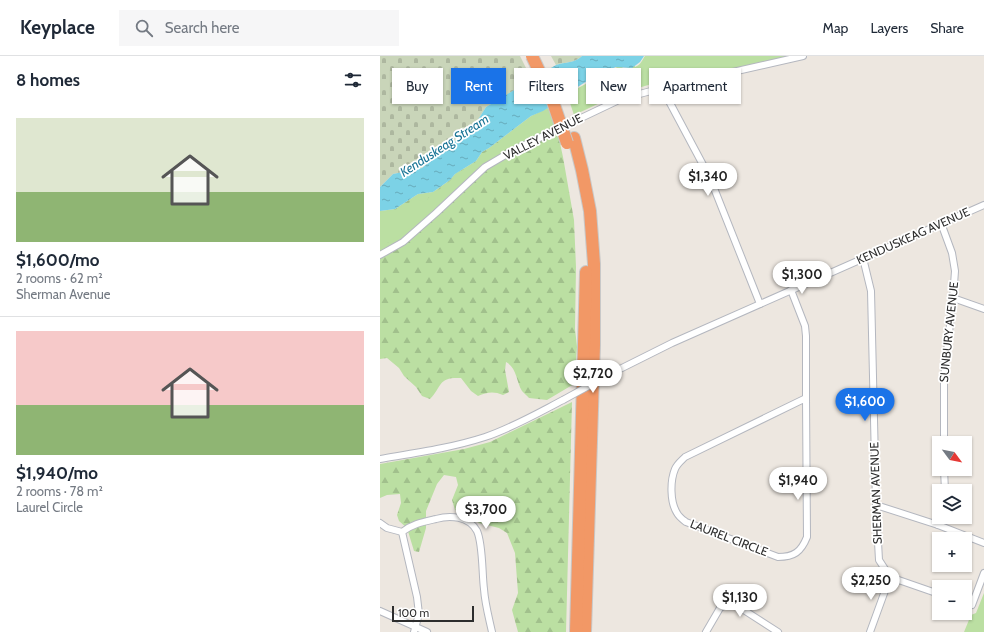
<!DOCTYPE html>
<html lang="en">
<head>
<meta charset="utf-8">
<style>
	:root { --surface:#fff; --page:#f6f6f7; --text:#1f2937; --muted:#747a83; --line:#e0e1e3; --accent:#1a73e8 }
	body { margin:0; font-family:Cabin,sans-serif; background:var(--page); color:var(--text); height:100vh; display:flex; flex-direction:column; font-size:15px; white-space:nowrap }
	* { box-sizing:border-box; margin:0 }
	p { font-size:13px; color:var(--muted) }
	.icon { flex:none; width:22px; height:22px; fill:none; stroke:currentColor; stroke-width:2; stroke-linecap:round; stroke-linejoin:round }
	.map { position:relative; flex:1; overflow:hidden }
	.sheet { display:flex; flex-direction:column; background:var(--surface); width:380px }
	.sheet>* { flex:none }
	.banner { position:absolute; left:12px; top:12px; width:380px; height:36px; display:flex; gap:8px }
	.needle { width:26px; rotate:122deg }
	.fabs { position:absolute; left:552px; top:380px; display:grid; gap:8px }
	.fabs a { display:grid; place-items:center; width:40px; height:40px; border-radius:0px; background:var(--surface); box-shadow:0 1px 3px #0004; font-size:20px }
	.scale { position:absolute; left:12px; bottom:10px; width:82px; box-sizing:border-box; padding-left:4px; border:2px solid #2d2d2d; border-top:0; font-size:11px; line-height:14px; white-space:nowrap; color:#2d2d2d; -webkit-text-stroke:3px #fff; paint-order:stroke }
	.price { position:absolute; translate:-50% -34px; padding:0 9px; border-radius:14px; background:#fff; color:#222; font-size:13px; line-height:26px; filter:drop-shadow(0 1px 2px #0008) }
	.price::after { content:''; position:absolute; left:50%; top:24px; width:12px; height:9px; margin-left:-6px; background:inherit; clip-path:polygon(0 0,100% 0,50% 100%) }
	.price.on { background:var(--accent); color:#fff }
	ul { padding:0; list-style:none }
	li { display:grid; align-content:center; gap:8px; height:212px; padding:0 16px }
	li+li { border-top:1px solid var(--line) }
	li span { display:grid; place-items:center; height:124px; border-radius:0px; color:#555 }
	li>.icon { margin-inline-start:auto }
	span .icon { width:72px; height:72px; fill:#fffc; stroke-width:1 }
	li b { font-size:17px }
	h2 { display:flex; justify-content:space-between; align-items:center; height:48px; padding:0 16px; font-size:17px }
	.pill { padding:0 14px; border-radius:0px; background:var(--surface); box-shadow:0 1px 3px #0004; font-size:14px; line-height:36px }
	.pill.on { background:var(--accent); color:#fff }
	header { display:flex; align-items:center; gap:24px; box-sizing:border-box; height:56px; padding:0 20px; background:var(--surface); border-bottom:1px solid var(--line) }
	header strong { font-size:19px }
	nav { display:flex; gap:22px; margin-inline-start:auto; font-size:14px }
	.search { width:280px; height:36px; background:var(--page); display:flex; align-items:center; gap:10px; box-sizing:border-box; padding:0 14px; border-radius:0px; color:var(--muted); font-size:15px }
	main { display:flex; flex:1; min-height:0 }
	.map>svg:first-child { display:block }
</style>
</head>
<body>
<header>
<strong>Keyplace</strong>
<div class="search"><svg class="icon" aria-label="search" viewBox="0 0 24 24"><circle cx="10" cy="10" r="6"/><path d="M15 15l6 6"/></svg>Search here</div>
<nav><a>Map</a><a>Layers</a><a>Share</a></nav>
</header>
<main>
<section class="sheet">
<h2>8 homes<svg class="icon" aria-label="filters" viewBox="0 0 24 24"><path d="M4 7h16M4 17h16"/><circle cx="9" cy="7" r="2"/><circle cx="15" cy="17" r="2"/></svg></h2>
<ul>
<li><span style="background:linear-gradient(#dfe7d0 60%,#8fb573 0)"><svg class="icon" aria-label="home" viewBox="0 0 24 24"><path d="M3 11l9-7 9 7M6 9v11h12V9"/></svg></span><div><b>$1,600/mo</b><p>2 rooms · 62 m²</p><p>Sherman Avenue</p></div></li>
<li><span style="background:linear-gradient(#f6c9c9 60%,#8fb573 0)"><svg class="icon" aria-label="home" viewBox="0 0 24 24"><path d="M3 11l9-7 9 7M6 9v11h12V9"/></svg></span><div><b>$1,940/mo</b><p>2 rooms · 78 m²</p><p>Laurel Circle</p></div></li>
</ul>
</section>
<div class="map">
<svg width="604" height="576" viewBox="0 0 604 576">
	<defs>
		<pattern id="forest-firs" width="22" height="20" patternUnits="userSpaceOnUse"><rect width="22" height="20" fill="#bbdfa2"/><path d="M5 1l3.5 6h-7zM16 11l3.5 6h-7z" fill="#a1c08c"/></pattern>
		<pattern id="cemetery-stones" width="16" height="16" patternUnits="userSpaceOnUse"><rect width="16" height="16" fill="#c9d5b9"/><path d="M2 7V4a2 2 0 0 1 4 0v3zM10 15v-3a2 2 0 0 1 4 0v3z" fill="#adb79f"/></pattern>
		<pattern id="water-ripples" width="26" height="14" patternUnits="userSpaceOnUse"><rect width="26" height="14" fill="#7cd2e6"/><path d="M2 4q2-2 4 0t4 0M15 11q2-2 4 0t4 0" fill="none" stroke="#66abbb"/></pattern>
	</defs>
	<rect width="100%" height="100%" fill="#ede7e0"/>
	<g fill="url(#forest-firs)">
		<path d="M 170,51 L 178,78 L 183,101 L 194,164 L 196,211 L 195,273 L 197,291 L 194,328 L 167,344 L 149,342 C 147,340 144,337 142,335 C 136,325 137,312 126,306 L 125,314 L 129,336 L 123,339 C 114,335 107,336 98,340 L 91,335 L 81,322 C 58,321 63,329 50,343 L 42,340 L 36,331 L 24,320 L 19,312 L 7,302 L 0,303 L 0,155 L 15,153 L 38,138 L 53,136 L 70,124 L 75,118 L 96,105 L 102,96 L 109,92 L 151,60 Z"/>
		<path d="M 192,346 L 186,576 L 138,576 L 132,554 L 138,537 L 135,497 L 127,477 L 119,472 L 99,467 L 91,460 L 75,454 L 72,444 L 78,429 L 76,421 L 64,419 L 57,428 L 46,455 L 46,472 L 39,496 L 34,495 L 27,472 L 19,465 L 17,459 L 21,447 L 20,438 L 7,439 L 0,442 L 0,408 L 84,393 L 110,386 Z"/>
	</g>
	<g fill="url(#cemetery-stones)">
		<path d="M 0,0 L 140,0 L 152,24 L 106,51 L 94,70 L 42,112 L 13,118 L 0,131 Z"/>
		<path d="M 171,0 L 202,0 C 195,7 185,6 176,9 Z"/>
	</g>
	<g fill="#bbdfa2">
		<path d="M 265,0 L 411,0 C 386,7 360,12 333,16 C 315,19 297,21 279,26 C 250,33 222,46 194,59 L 187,38 L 213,24 L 222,21 L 222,16 L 223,16 L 224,17 L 231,15 L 240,9 L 244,13 L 255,9 L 255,11 C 261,9 262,4 265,0 Z"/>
		<path d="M 170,53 L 175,69 L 126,93 L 96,113 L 59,148 L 30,172 L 0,192 L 0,158 L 20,152 L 35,143 L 45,146 C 54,134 69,130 76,117 L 87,112 L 97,105 L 102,98 L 112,93 L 125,81 L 131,78 L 131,76 L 134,76 Z"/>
		<path d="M 604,537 L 604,576 L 584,576 L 591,559 L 596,557 Z"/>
	</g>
	<path fill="url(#water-ripples)" d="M 202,0 L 264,0 L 260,6 L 252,12 L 236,11 L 220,17 L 188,37 L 185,42 L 163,55 L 151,60 L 109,92 L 102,96 L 96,105 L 75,118 L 70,124 L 53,136 L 38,138 L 15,153 L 0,155 L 0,131 L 13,118 L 42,112 L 94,70 L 106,51 L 176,9 C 185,6 195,7 202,0 Z"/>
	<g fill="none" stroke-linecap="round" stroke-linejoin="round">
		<defs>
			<g id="street">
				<path d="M 282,32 L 330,122 L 380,248"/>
				<path d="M 561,167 L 572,197 L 575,215 L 573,242 L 564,321 L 564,387"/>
				<path d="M 0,199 L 23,186 L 56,157 L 105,111 L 134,94 L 241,43 L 282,32 L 423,0"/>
				<path d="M 483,202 L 491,235 L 496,449 L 499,504 L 510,521 L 559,538"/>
				<path d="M 411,234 L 425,270 L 426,280 L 426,342"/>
				<path d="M 573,242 L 604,253"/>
				<path d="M 234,316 L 292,287 L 604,149"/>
				<path d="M 426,342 L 427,481 C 421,496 414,501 398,501 L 306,466 C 302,463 299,461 297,457 C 290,446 290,425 295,413 C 297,408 301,405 305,401 Z"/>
				<path d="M 0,403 C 35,397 71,392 105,381 C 132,372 158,357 183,344"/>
				<path d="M 564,413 L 565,435"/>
				<path d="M 496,449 L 558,469 L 604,487"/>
				<path d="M 0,467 L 7,472 L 22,476"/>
				<path d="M 558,469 L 560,461"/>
				<path d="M 22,476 C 32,468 43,466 56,463 C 70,459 89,460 97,475 C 103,488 102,518 104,533 C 105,548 109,562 112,576"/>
				<path d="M 22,476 L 37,541 L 39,558 L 34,576"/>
				<path d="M 585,546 L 592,549 L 604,517"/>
				<path d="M 0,555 L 47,576"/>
				<path d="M 326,576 L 340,552 L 347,548 L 356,549 L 398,576"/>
				<path d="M 490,576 L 510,521"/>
			</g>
			<g id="highway">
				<path d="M 194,82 L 202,114 L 210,155 L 214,208 L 214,289 L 205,576"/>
				<path d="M 196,576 L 206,216"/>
			</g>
		</defs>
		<use href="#street" stroke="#b4b7bf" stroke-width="8"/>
		<use href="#highway" stroke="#c8c8c8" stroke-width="14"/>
		<use href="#street" stroke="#fff" stroke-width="6"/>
		<use href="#highway" stroke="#f29866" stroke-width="12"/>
		<defs>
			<path id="street-bridge" d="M 183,344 L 234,316"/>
			<path id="highway-bridge" d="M 152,0 L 171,40 L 187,87"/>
		</defs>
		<use href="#street-bridge" stroke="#b4b7bf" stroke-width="8" stroke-linecap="butt"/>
		<use href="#highway-bridge" stroke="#c8c8c8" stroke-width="14" stroke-linecap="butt"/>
		<use href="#street-bridge" stroke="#fff" stroke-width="6"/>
		<use href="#highway-bridge" stroke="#f29866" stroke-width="12"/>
	</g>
	<g text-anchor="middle" stroke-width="3.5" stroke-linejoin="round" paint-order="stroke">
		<g font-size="12" fill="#2d2d2d" stroke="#fff">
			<text transform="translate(163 81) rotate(-27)" y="4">VALLEY AVENUE</text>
			<text transform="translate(533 180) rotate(-24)" y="4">KENDUSKEAG AVENUE</text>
			<text transform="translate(569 276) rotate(-84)" y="4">SUNBURY AVENUE</text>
			<text transform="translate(496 437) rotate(-92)" y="4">SHERMAN AVENUE</text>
			<text transform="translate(349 482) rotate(21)" y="4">LAUREL CIRCLE</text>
		</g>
		<g font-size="13" font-style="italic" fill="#187495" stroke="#fff">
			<text transform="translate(64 89) rotate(-33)" y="5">Kenduskeag Stream</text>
		</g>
	</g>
</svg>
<div class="fabs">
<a><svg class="needle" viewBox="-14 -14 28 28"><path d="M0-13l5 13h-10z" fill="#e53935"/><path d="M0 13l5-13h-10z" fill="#747a83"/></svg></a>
<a><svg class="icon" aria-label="layers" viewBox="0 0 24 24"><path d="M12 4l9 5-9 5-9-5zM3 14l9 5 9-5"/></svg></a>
<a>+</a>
<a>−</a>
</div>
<div class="scale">100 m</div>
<b class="price" style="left:328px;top:141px">$1,340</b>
<b class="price" style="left:422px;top:239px">$1,300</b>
<b class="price" style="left:213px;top:338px">$2,720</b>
<b class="price on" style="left:485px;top:366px">$1,600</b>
<b class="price" style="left:418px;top:445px">$1,940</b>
<b class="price" style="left:106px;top:474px">$3,700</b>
<b class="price" style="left:491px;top:545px">$2,250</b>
<b class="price" style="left:360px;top:562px">$1,130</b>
<div class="banner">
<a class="pill">Buy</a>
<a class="pill on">Rent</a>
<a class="pill">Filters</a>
<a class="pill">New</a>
<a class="pill">Apartment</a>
</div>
</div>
</main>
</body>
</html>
